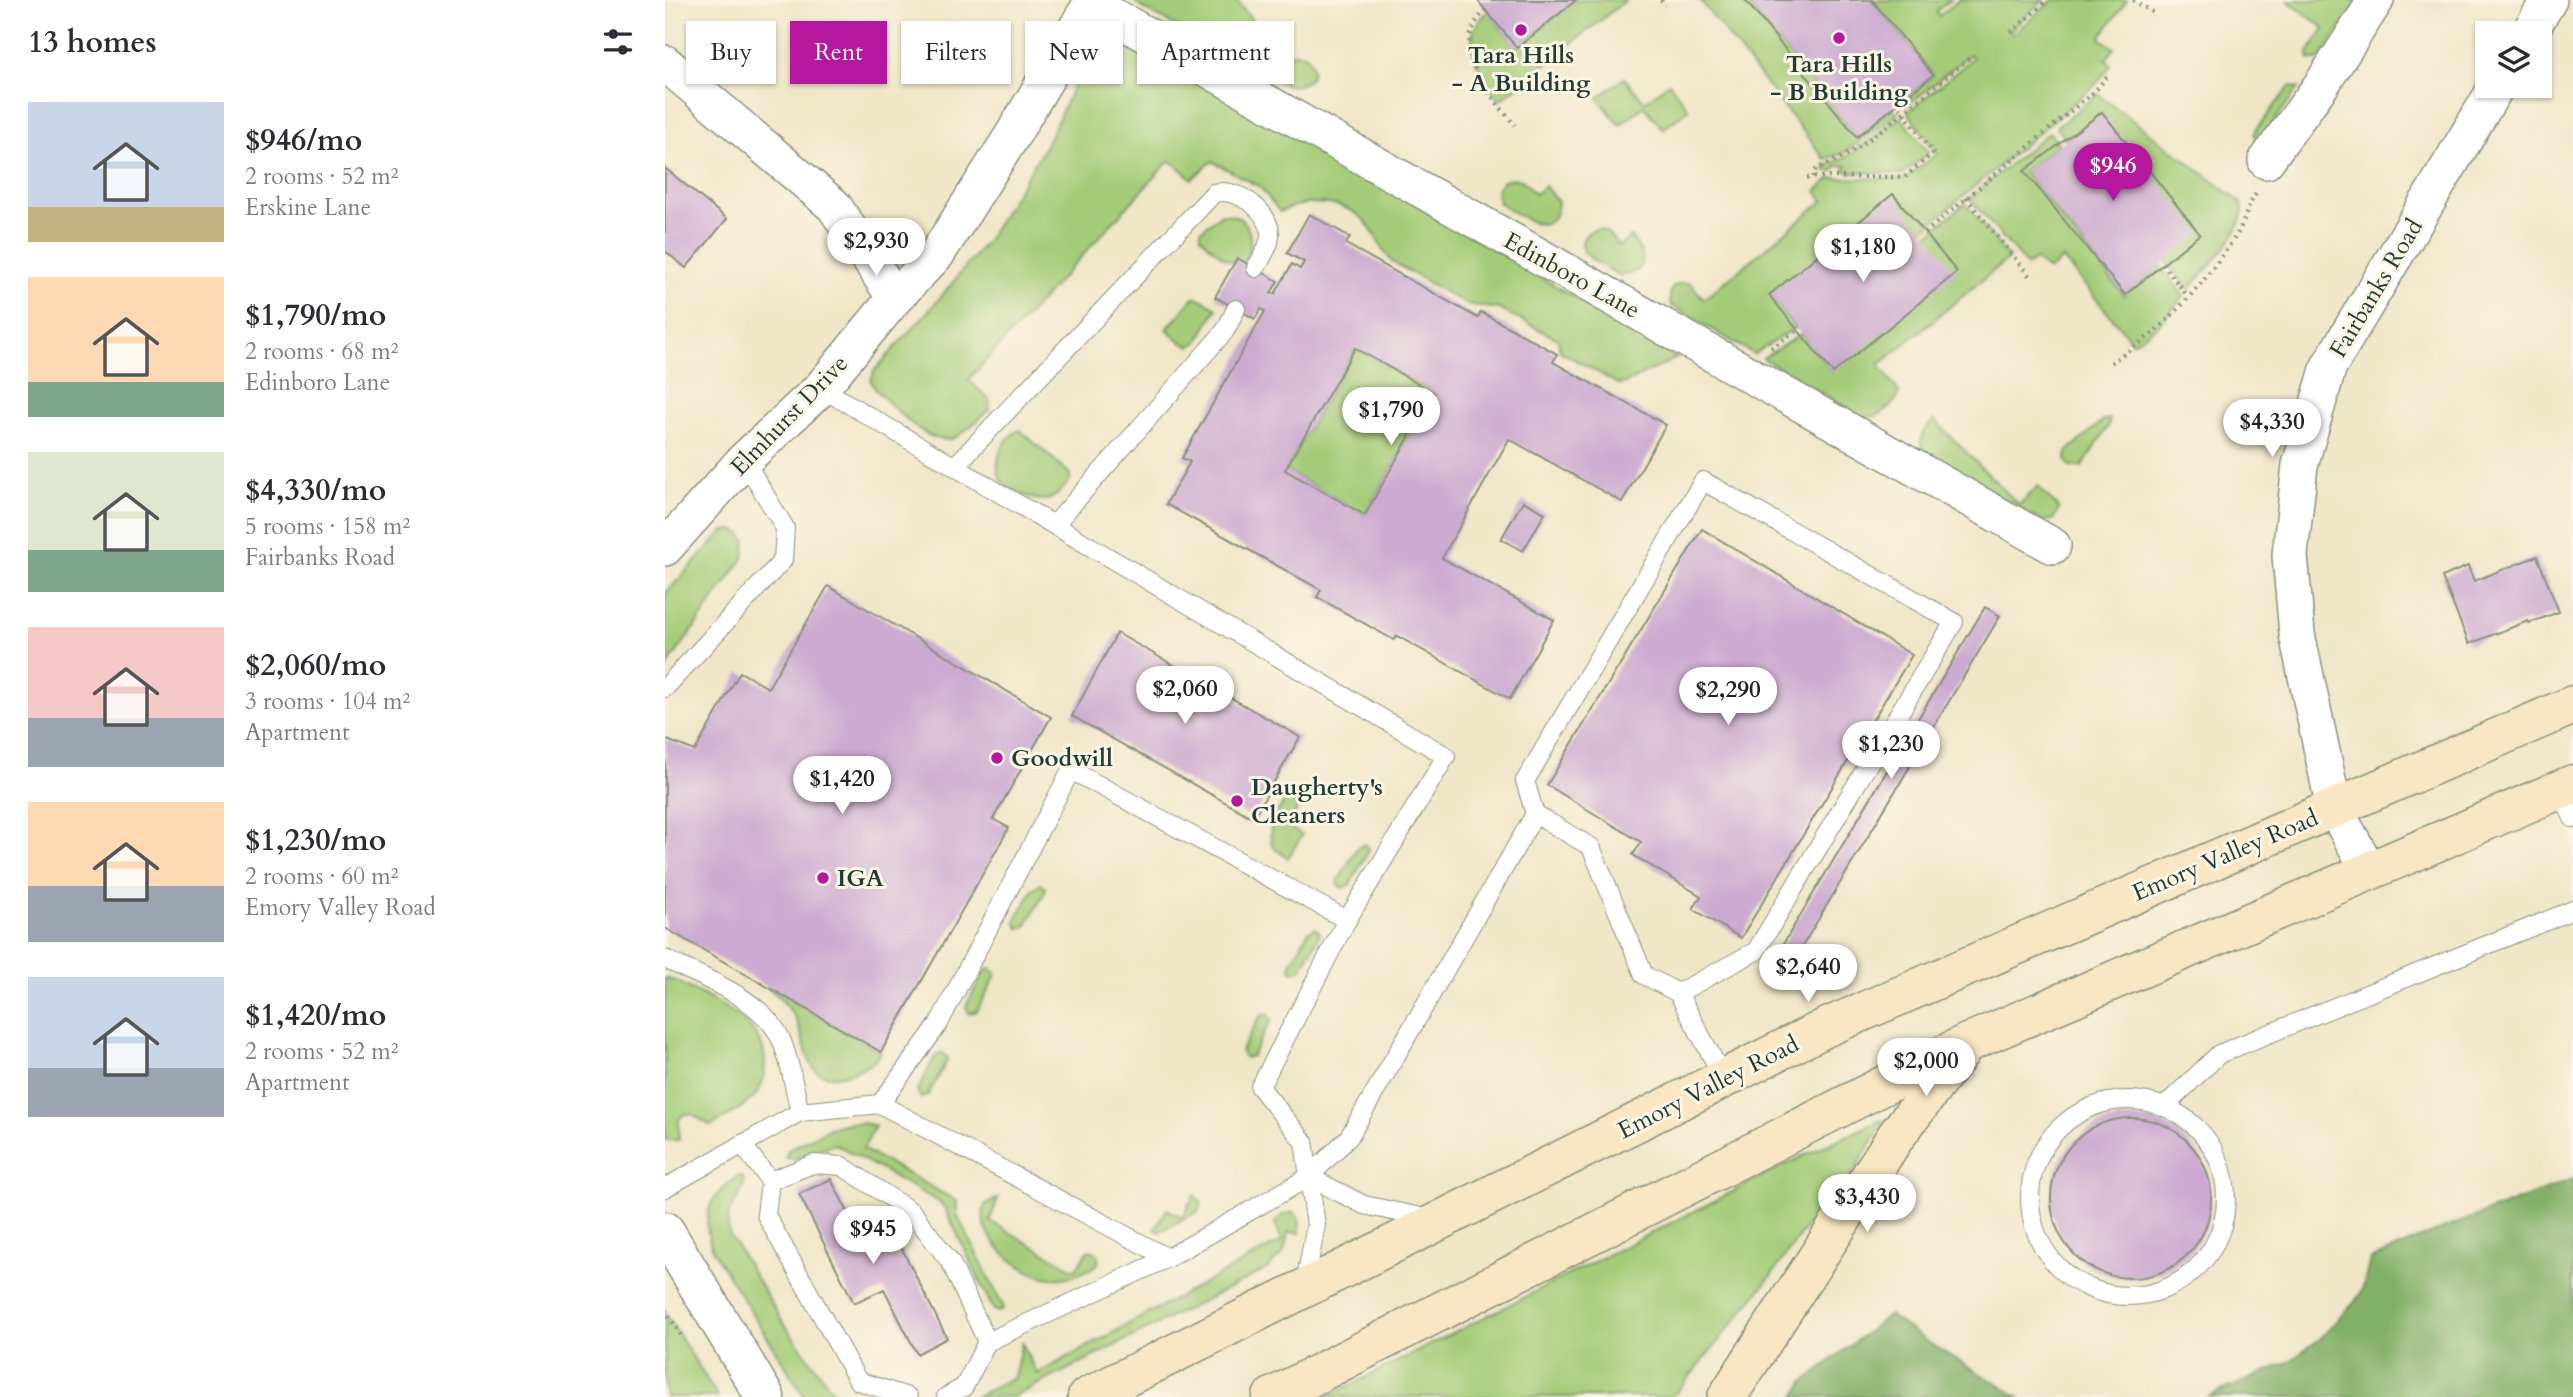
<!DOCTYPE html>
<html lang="en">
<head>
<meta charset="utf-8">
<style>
	:root { --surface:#fff; --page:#f2f2f3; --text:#2b2b33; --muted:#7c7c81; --accent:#b5179e }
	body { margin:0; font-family:Cardo,serif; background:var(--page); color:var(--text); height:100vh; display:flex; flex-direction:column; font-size:26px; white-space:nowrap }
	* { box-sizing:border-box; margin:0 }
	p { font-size:23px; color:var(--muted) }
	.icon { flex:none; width:38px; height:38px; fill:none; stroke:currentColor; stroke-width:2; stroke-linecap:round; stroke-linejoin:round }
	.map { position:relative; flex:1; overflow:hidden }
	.panel { display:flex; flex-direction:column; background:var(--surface); width:665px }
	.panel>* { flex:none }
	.guide { position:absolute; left:21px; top:21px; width:665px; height:63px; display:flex; gap:14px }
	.fabs { position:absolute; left:1810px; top:21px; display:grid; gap:14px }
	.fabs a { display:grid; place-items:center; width:77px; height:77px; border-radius:0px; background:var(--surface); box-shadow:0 2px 5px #0004; font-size:35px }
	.price { position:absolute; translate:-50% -60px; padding:0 16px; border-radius:24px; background:#fff; color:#222; font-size:23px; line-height:46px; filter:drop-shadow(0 2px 4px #0008) }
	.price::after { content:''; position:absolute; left:50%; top:42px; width:21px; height:16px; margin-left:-10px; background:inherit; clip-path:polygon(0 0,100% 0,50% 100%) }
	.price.current { background:var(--accent); color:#fff }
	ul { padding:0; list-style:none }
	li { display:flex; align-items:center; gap:21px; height:175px; padding:0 28px }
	li span { display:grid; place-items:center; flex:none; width:196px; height:140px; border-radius:0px; color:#555 }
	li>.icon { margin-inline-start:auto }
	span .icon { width:84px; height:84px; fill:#fffc; stroke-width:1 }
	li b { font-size:30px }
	h2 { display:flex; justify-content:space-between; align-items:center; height:84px; padding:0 28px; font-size:30px }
	.tag { padding:0 24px; border-radius:0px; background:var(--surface); box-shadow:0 2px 5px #0004; font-size:24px; line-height:63px }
	.tag.current { background:var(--accent); color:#fff }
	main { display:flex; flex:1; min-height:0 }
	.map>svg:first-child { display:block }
</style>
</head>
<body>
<main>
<section class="panel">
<h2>13 homes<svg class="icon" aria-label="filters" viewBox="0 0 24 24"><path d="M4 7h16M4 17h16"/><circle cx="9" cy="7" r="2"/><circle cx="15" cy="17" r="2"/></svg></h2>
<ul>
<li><span style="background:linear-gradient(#c9d6e8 75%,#c2b280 0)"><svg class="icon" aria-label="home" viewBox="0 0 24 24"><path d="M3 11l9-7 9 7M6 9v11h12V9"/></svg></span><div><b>$946/mo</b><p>2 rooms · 52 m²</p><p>Erskine Lane</p></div></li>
<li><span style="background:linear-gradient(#ffd9b3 75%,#7fa58c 0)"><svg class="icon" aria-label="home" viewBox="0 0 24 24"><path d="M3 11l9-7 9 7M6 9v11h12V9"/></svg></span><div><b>$1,790/mo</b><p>2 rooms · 68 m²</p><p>Edinboro Lane</p></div></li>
<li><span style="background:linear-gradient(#dfe7d0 70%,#7fa58c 0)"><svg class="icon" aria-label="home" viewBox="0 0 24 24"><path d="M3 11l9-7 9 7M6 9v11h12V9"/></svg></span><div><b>$4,330/mo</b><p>5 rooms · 158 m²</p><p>Fairbanks Road</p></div></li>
<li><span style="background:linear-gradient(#f6c9c9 65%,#9aa5b1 0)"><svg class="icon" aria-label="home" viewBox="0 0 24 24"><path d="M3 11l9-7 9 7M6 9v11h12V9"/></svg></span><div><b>$2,060/mo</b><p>3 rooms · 104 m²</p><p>Apartment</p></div></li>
<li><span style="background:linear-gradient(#ffd9b3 60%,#9aa5b1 0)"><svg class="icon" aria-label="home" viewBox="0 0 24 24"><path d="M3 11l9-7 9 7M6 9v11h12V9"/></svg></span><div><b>$1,230/mo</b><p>2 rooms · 60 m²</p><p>Emory Valley Road</p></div></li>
<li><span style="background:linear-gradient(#c9d6e8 65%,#9aa5b1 0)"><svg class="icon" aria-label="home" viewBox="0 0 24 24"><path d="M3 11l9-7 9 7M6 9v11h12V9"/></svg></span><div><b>$1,420/mo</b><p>2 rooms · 52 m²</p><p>Apartment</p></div></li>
</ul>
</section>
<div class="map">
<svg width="1908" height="1397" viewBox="0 0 1908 1397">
	<rect width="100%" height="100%" fill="#fcf5e5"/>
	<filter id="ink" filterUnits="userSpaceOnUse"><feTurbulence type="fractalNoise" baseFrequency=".0143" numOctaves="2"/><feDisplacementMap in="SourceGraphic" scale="14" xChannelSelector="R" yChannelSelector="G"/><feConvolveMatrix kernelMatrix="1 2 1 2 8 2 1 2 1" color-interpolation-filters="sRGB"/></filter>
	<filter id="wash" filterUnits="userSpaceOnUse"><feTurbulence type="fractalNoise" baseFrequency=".00686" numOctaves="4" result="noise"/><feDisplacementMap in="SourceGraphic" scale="28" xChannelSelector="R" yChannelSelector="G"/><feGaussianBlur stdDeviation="1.57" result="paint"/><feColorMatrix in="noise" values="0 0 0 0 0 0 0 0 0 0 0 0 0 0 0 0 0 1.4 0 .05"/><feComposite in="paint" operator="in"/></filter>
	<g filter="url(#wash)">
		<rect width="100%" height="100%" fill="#f0e6c8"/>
		<g fill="#a4cc78" stroke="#628456" stroke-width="2">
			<path d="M 468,0 L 571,0 L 617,58 L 629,53 L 640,54 C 657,72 643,89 621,85 L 477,8 Z"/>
			<path d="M 911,0 L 961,0 L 834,101 C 817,75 789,37 823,12 L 852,48 Z"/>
			<path d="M 1035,0 L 1080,0 L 1192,137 L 1228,108 L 1233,114 L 1179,153 L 1160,159 Z"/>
			<path d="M 1207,0 L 1286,0 L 1271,11 L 1274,16 L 1294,0 L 1379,0 L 1345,30 L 1348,34 L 1388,0 L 1462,0 L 1435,38 L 1449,48 L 1441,60 L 1446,65 L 1430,85 L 1258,230 L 1105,295 L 1130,328 L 1089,354 L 1006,305 C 1002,289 1009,282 1025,283 L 1039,299 L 1158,201 L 1151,191 L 1166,178 L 1240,179 L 1272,154 L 1243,112 L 1308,58 L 1305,54 L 1242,106 L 1236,102 L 1268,75 Z"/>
			<path d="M 1622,0 L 1694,0 L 1654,60 L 1644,60 L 1643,53 L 1659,28 Z"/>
			<path d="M 446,43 L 466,47 L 501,63 L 750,203 L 1012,358 L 960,383 L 953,384 L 895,351 L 893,339 L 834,309 L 801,304 L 729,263 C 715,252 711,231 698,219 C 678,200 639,199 615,212 L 595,187 L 547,161 L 527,179 L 505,160 L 303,380 L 324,399 L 325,409 C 314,418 303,431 291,437 C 265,451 229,406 211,390 L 206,381 L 209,371 L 275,298 L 321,242 L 381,145 L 420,62 L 431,46 Z"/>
			<path d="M 959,78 L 980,102 L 1004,83 L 1024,109 L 998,129 L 979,106 L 955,125 L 933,98 Z"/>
			<path d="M 1625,86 L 1634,88 L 1601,132 L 1591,138 L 1589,134 L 1591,130 Z"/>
			<path d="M 1433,94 L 1577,203 C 1584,228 1539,272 1523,290 L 1501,261 L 1437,113 L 1401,139 L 1391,127 Z"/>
			<path d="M 1236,117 L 1264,153 L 1238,174 L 1183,172 L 1180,170 L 1182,166 L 1173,166 L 1167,172 L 1160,170 L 1161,166 L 1185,155 Z"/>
			<path d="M 1384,132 L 1394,144 L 1359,172 L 1459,295 L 1495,266 L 1519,296 L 1493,325 L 1468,343 L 1398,259 L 1384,270 L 1370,260 L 1362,266 L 1304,198 Z"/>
			<path d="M 848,178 L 858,181 L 870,194 L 880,186 L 893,202 C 890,244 852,214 834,203 L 831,190 L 838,181 Z"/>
			<path d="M 1300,203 L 1344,258 L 1214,365 L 1234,392 C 1230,407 1212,419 1197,417 L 1098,358 L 1136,334 L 1168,372 L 1262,236 Z"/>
			<path d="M 557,214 C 586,214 591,241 579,262 C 561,265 549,249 536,237 L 536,230 Z"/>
			<path d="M 936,229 L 944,234 L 954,246 L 966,237 C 974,248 984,259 972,271 L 956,276 C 943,268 905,254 921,235 C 925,230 930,229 936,229 Z"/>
			<path d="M 528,298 L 534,298 L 552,308 L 532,343 L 525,346 L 517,343 L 502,329 Z"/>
			<path d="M 690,348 L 769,393 L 700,515 L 620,470 Z"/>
			<path d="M 1445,419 L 1444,425 L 1417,467 L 1405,467 L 1401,460 L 1402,452 L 1439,420 Z"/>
			<path d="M 1269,420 L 1354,505 L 1373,486 L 1394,509 L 1388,520 L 1376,521 L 1262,454 C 1249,441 1259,430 1269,420 Z"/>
			<path d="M 355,430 L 405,474 L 405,480 C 390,500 383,505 359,495 C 354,493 348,491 344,488 C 322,473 335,439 355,430 Z"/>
			<path d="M 69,530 L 75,533 L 81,541 L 79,557 L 0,669 L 0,594 L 59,531 Z"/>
			<path d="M 621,800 L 629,801 C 635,810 628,818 624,827 L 637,835 L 623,858 L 608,847 C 601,831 610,813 621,800 Z"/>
			<path d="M 699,844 L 704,848 L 703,852 L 685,885 L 677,888 L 673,885 L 673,881 L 692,848 Z"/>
			<path d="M 375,884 L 381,888 L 380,892 L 361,926 L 354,929 L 350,921 L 369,888 Z"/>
			<path d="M 650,928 L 655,933 L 654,936 L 636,970 L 628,972 L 625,966 L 643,932 Z"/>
			<path d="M 325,968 L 331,973 L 330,977 L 312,1011 L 304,1014 L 301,1006 L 319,972 Z"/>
			<path d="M 0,978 L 11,981 C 45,1000 101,1019 100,1065 C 100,1080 94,1094 82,1103 C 72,1112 57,1119 46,1126 L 27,1114 L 19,1114 L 14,1119 L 14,1140 L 0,1140 Z"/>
			<path d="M 103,987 L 216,1052 C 209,1064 202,1066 190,1071 C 135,1092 146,1045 129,1016 C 123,1005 112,996 103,987 Z"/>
			<path d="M 601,1013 L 606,1018 L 605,1022 L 587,1056 L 580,1058 L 576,1051 L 594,1018 Z"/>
			<path d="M 277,1053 L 282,1057 L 282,1061 L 263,1095 L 256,1098 L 252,1091 L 270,1057 Z"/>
			<path d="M 1216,1120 L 1220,1120 L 1170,1203 L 1153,1210 L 1103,1280 L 1012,1392 L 1004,1397 L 662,1397 L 1138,1156 Z"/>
			<path d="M 182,1123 L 198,1123 L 210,1126 L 198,1149 L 292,1201 L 292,1215 L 337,1304 L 338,1310 L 332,1312 L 328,1309 L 280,1208 L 274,1202 L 170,1144 L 128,1159 L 121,1158 L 123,1150 L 165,1128 Z"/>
			<path d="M 73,1176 L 78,1177 L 79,1186 C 71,1206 59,1208 64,1234 L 119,1324 L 167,1390 L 175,1397 L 140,1397 L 48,1251 C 35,1217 43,1197 73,1176 Z"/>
			<path d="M 529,1195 L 537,1203 L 532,1212 L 494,1232 L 490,1229 L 502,1209 L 517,1217 Z"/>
			<path d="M 333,1198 L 325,1221 L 410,1270 L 424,1250 L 430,1252 L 433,1255 L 433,1264 C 419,1273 403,1280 386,1278 C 358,1276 308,1236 320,1205 Z"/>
			<path d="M 628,1212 L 634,1218 L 635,1233 L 623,1232 L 619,1252 L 602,1269 L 348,1397 L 310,1397 L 349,1377 L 357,1343 L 372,1374 L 617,1241 L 610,1223 L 616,1216 Z"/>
			<path d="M 0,1313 L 53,1397 L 0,1397 Z"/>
		</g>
		<g fill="#83b068" stroke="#51764e" stroke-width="2">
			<path d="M 1908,1179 L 1908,1397 L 1543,1397 L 1624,1362 L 1656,1338 L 1696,1294 L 1705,1260 L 1757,1237 Z"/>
			<path d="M 1224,1315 L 1264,1343 L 1354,1397 L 1130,1397 L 1139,1382 Z"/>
		</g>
		<g id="blocks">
			<g fill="#ccaad1" fill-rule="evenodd">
				<path d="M 812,0 L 911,0 L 852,48 Z"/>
				<path d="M 1080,0 L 1207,0 L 1268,75 L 1192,137 Z"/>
				<path d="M 1437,112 L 1535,234 L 1460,295 L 1359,171 Z"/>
				<path d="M 0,168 L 62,219 L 21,268 L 0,251 Z"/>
				<path d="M 1228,194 L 1292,272 L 1168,373 L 1104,295 Z"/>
				<path d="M 644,214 L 685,237 L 681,244 L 813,318 L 816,312 L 892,354 L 888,362 L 1001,425 L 957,502 L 844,439 L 777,558 L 889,620 L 845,699 L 732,636 L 729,640 L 652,597 L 656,590 L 501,504 L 525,462 L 517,458 L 600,311 L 596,309 L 590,319 L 550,297 L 572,258 L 613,281 L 606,293 L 610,294 L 627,264 L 635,269 L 639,262 L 622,253 ZM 690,348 L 769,393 L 700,515 L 620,470 Z"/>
				<path d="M 858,501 L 880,513 L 858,551 L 836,539 Z"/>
				<path d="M 1037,529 L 1247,655 L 1076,938 L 1028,909 L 1036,896 L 968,855 L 976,842 L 882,785 Z"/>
				<path d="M 1872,556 L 1894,612 L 1864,623 L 1863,621 L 1804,644 L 1777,577 L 1803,566 L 1809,581 Z"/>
				<path d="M 163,586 L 386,717 L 328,819 L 344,828 L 216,1052 L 0,928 L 0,739 L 30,751 L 75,672 L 103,688 Z"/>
				<path d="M 1320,607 L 1335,616 L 1132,955 L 1117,946 Z"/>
				<path d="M 452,633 L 635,737 L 588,818 L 407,716 Z"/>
				<circle cx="1466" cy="1198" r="80"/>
				<path d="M 166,1179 L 199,1244 L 227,1229 L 282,1338 L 252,1354 L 219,1289 L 189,1303 L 134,1194 Z"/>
			</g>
		</g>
	</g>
	<g filter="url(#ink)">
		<use href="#blocks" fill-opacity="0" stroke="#88927e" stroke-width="2"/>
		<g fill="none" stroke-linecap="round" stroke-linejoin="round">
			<defs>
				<g id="service">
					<path d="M 290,466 L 549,193 C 571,187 604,210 605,233 C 606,245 596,258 591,268"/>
					<path d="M 390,524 L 560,331 L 571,309"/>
					<path d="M 0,688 L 118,560 L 120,528 L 79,460"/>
					<path d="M 1895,789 L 1908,818"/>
					<path d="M 870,814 L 860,781 L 1038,481 L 1289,622 L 1091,951 L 1013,993"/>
					<path d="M 0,959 C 38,978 96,998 115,1037 C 125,1058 129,1089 135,1112"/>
					<circle cx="1463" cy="1198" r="98"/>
					<path d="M 215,1104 L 273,1025 L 406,770 L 682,920"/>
					<path d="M 1499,1107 L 1554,1054 L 1908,910"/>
					<path d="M 77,1144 L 105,1181"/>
					<path d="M 644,1177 L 684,1137 L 870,814 L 926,847 L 979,975 L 1013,993 L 1059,1079"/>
					<path d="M 644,1177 L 699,1205 L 765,1219"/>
					<path d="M 0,1188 L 135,1112 L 215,1104 L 503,1258 L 644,1177 L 639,1142 L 595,1087 L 682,920 L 781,756 L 156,388"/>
					<path d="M 639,1288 L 651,1225 L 644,1177"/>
					<path d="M 243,1397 L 193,1381 L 101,1215 L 105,1181 L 148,1164 L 177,1166 L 247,1212 L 286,1263 L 322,1342"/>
					<path d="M 281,1397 L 299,1387 L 322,1342 L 503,1258"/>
				</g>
				<g id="minor">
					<path d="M 427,4 L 1388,546"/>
					<path d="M 1864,33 L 1884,0"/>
					<path d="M 0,63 L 169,206 L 230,298"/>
					<path d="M 1601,161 L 1657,84 L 1711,0"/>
					<path d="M 0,548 L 79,460 L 156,388 L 230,298 L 272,254 L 347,136 L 428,0"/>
					<path d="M 1704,870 L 1669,808 L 1632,634 L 1625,555 L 1635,465 L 1664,366 L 1832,86"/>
				</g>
				<path id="tertiary" d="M 0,1231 L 100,1397"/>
				<g id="secondary">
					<path d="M 422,1397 L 1160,1028 L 1908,705"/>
					<path d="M 607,1397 L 1302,1043 L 1908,784"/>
					<path d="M 1062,1397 L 1231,1136 L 1296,1051"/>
				</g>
			</defs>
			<use href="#service" stroke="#88927e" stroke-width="20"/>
			<use href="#minor" stroke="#88927e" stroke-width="38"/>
			<use href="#tertiary" stroke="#88927e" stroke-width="41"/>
			<use href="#secondary" stroke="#88927e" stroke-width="41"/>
			<g stroke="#88927e" stroke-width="4.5" stroke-dasharray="2 5" stroke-linecap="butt">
				<path d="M 996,0 L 1000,6"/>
				<path d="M 1468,0 L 1489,13"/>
				<path d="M 821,10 C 781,48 823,93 850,125"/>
				<path d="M 1346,32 L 1383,0"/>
				<path d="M 1149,177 L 1240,177 L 1268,153 L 1232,104"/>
				<path d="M 1142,178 L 1149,177 L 1149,171 C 1160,163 1172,161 1183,154 C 1226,125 1266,89 1307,56"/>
				<path d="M 1301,198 L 1366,278"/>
				<path d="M 1260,233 L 1430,91 L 1441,78 L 1446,77"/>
				<path d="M 1497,264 L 1523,296"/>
				<path d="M 1106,348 L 1133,330"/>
				<path d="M 1446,363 C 1463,350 1482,339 1498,324 C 1524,299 1550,268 1570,237 C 1580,223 1581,208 1591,194"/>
				<path d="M 0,1310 L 16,1335"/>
			</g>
			<use href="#service" stroke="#fff" stroke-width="18"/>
			<use href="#minor" stroke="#fff" stroke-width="35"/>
			<use href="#tertiary" stroke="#fff" stroke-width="38"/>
			<use href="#secondary" stroke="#f9e7c3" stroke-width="38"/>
		</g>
	</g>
	<g fill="#b5179e" stroke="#fcf5e5" stroke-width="2.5">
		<circle cx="856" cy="30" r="7"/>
		<circle cx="1174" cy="38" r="7"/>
		<circle cx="332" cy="758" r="7"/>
		<circle cx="572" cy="801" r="7"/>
		<circle cx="158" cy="878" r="7"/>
	</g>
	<g text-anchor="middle" stroke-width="6" stroke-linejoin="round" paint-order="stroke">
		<g font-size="24" font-weight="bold" fill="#1f3d34" stroke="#fcf5e5" text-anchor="start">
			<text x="856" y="63" text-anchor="middle">Tara Hills<tspan x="856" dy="28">- A Building</tspan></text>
			<text x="1174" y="72" text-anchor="middle">Tara Hills<tspan x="1174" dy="28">- B Building</tspan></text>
			<text x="346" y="766">Goodwill</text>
			<text x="586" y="795">Daugherty's<tspan x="586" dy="28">Cleaners</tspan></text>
			<text x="172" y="886">IGA</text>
		</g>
		<g font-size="24" fill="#1f3d34" stroke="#fcf5e5">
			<text transform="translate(907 275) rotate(29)" y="8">Edinboro Lane</text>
			<text transform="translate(1711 288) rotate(-59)" y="8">Fairbanks Road</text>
			<text transform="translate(124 415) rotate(-46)" y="8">Elmhurst Drive</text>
			<text transform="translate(1560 855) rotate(-23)" y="8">Emory Valley Road</text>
			<text transform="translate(1043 1087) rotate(-27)" y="8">Emory Valley Road</text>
		</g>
	</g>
</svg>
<div class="fabs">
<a><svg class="icon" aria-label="layers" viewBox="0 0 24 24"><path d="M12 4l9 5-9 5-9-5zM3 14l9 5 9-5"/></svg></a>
</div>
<b class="price current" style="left:1448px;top:203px">$946</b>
<b class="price" style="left:211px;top:278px">$2,930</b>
<b class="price" style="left:1198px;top:284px">$1,180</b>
<b class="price" style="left:726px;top:447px">$1,790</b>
<b class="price" style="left:1607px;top:459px">$4,330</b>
<b class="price" style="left:520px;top:726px">$2,060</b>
<b class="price" style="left:1063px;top:727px">$2,290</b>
<b class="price" style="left:1226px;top:781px">$1,230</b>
<b class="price" style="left:177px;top:816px">$1,420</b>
<b class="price" style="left:1143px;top:1004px">$2,640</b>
<b class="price" style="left:1261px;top:1098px">$2,000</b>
<b class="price" style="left:1202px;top:1234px">$3,430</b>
<b class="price" style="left:208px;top:1266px">$945</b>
<div class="guide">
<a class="tag">Buy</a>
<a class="tag current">Rent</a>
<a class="tag">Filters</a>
<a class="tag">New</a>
<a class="tag">Apartment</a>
</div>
</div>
</main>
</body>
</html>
